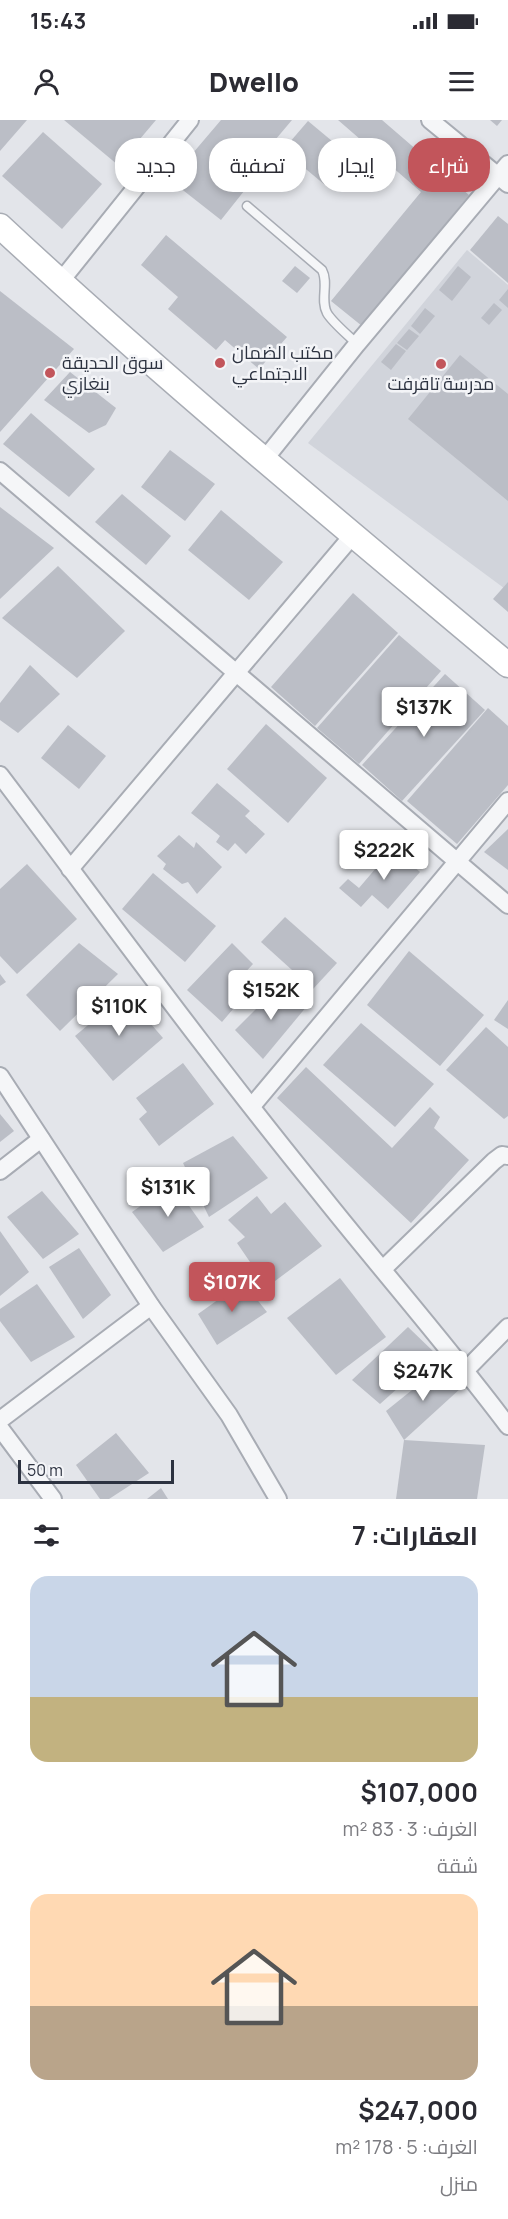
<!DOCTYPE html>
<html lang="ar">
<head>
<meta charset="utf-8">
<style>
	:root { --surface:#fff; --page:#f2f2f3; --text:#2b2b33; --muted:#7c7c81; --accent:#c2555b }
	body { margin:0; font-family:Manrope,Cairo,sans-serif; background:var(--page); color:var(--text); direction:rtl; height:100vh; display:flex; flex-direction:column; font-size:22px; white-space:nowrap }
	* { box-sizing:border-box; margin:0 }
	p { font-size:20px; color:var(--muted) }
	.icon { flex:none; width:33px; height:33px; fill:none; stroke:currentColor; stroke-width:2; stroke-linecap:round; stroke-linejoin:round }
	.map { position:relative; height:1379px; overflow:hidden; direction:ltr }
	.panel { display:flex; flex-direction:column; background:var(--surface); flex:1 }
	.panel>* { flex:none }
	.hud { position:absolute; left:18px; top:18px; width:472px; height:54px; direction:rtl; display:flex; gap:12px }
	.scale { position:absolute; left:18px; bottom:15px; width:156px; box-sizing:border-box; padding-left:6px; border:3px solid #2c3240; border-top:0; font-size:16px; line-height:21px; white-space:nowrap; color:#2c3240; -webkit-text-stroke:4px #f3f4f7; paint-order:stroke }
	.price { position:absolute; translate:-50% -51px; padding:0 14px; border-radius:6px; background:#fff; color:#222; font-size:20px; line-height:39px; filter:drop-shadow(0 2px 3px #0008) }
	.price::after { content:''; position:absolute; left:50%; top:36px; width:18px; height:14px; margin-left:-9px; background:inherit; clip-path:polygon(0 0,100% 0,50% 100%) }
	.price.current { background:var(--accent); color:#fff }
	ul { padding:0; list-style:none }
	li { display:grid; align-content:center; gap:12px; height:318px; padding:0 30px }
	li span { display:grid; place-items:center; height:186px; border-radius:18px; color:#555 }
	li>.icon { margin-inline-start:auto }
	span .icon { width:108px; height:108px; fill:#fffc; stroke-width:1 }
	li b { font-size:26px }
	h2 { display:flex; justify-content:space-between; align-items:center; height:72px; padding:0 30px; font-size:26px }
	.tag { padding:0 21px; border-radius:24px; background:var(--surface); box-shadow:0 3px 9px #0003; font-size:21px; line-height:54px }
	.tag.current { background:var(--accent); color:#fff }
	.status { display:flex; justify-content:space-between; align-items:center; height:42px; padding:0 30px; background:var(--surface); direction:ltr }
	.status svg { height:16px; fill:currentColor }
	header { display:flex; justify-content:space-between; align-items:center; height:78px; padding:0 30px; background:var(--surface); font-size:27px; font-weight:800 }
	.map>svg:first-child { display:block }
</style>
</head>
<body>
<div class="status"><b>15:43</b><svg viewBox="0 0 49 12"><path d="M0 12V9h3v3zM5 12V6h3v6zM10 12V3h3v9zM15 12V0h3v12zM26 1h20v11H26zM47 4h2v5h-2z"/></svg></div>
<header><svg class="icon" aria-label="menu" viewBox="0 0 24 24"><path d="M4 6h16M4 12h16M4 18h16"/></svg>Dwello<svg class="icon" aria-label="person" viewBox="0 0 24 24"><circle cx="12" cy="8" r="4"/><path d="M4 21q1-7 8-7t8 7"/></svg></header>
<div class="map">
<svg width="508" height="1379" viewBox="0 0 508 1379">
	<rect width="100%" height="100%" fill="#e3e5ea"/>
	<path fill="#d1d4db" d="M 467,130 L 508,165 L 508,471 L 308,323 Z"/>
	<g fill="#bbbec6">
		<path d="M 0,0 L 27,0 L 0,31 Z"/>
		<path d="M 64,0 L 156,0 L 118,45 Z"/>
		<path d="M 221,0 L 292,0 L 265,32 L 271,37 L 221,100 L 170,60 Z"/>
		<path d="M 338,0 L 382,0 L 469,75 L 362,206 L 331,181 L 421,72 Z"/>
		<path d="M 490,0 L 502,0 L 497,6 Z"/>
		<path d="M 308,1 L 350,36 L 325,65 L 283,30 Z"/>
		<path d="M 43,12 L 102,64 L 62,109 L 2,56 Z"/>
		<path d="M 498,96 L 508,104 L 508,163 L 470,130 Z"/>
		<path d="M 166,115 L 287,217 L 259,249 L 225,220 L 216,230 L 168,189 L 178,177 L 141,145 Z"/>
		<path d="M 295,146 L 310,158 L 297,173 L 282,161 Z"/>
		<path d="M 458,146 L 471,157 L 452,181 L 439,170 Z"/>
		<path d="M 508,169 L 508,188 L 499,180 Z"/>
		<path d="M 0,171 L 74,229 L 0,312 Z"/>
		<path d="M 494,183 L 502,190 L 489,205 L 481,198 Z"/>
		<path d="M 425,188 L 435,196 L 420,214 L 411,206 Z"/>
		<path d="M 409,209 L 419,216 L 407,230 L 397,223 Z"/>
		<path d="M 396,224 L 406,231 L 391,250 L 381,242 Z"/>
		<path d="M 460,235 L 508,274 L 508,381 L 408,299 Z"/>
		<path d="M 70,252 L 116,288 L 106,305 L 89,313 L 44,280 Z"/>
		<path d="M 31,293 L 95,349 L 69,377 L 3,324 Z"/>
		<path d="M 170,330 L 215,364 L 185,401 L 141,367 Z"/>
		<path d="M 122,374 L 171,416 L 146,445 L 95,402 Z"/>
		<path d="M 0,387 L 54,428 L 0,479 Z"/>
		<path d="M 221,390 L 283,442 L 249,480 L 188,430 Z"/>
		<path d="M 58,446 L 125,511 L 77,558 L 2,498 Z"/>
		<path d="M 508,462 L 508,492 L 493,479 Z"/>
		<path d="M 353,473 L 398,513 L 315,606 L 271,567 Z"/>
		<path d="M 399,515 L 441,551 L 359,644 L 317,608 Z"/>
		<path d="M 30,545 L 60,574 L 18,613 L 0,600 L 0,583 Z"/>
		<path d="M 445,554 L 485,590 L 402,681 L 362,645 Z"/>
		<path d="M 488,588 L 508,606 L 508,665 L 457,724 L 407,681 Z"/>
		<path d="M 266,604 L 327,658 L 288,703 L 227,649 Z"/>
		<path d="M 68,605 L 106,636 L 79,669 L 41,638 Z"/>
		<path d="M 217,663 L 250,691 L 245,696 L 265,714 L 246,734 L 235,723 L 228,731 L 216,722 L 220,716 L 191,693 Z"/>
		<path d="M 508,709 L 508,750 L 484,732 Z"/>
		<path d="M 179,715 L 194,728 L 196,722 L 222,747 L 197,774 L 188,762 L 182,764 L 163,749 L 166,744 L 157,736 Z"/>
		<path d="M 393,728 L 420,752 L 388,789 L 372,775 L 361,787 L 339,768 L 348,759 L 359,768 Z"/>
		<path d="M 27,744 L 77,799 L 17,854 L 0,836 L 0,769 Z"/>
		<path d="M 153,753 L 216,806 L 185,842 L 122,789 Z"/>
		<path d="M 285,797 L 337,843 L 313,869 L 261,822 Z"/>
		<path d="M 79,823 L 118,854 L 60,911 L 26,875 Z"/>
		<path d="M 232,823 L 253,844 L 241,857 L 251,868 L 222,902 L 187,870 Z"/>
		<path d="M 409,831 L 484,895 L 440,946 L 367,885 Z"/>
		<path d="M 0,854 L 6,862 L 0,866 Z"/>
		<path d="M 280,865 L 307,886 L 263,939 L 235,910 Z"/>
		<path d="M 125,874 L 163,918 L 113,961 L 75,916 Z"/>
		<path d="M 508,880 L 508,909 L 494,900 Z"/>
		<path d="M 361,903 L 434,964 L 395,1007 L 323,945 Z"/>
		<path d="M 486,907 L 508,927 L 508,996 L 504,999 L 446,950 Z"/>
		<path d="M 183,943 L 214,984 L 159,1026 L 139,999 L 147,992 L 136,978 Z"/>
		<path d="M 306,947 L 392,1028 L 430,987 L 440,997 L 434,1008 L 469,1040 L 411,1103 L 277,978 Z"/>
		<path d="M 0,994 L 14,1011 L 0,1022 Z"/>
		<path d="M 233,1016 L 268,1058 L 209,1097 L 183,1043 Z"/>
		<path d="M 173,1063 L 204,1107 L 163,1132 L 132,1092 Z"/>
		<path d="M 42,1071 L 79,1114 L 43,1139 L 7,1097 Z"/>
		<path d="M 257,1076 L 271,1094 L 285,1082 L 322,1126 L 267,1167 L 237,1123 L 245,1117 L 228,1100 Z"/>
		<path d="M 0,1111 L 29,1152 L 0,1176 Z"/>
		<path d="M 79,1128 L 111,1175 L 83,1199 L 49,1147 Z"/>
		<path d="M 340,1158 L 386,1217 L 336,1255 L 287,1198 Z"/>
		<path d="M 243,1162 L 267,1192 L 217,1225 L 198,1194 Z"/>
		<path d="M 37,1164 L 75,1217 L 31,1242 L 0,1201 L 0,1189 Z"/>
		<path d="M 408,1207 L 436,1234 L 380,1284 L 352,1260 Z"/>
		<path d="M 443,1245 L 461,1268 L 404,1320 L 386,1291 Z"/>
		<path d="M 116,1313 L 149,1353 L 109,1379 L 100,1379 L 76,1345 Z"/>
		<path d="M 404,1320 L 485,1325 L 477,1379 L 396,1379 Z"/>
		<path d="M 161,1368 L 168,1379 L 147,1379 Z"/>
	</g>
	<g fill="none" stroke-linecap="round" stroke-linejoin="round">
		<defs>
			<path id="service" d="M 247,86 L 322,150 C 329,163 320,180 327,193 C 332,202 349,216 357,224"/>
			<g id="minor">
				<path d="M 430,0 L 508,64"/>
				<path d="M 60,162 L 190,0"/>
				<path d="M 264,340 L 357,224 L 508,44"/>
				<path d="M 0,351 L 508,785"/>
				<path d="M 0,655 C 106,795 209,937 320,1073 C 382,1151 448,1226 508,1306"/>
				<path d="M 70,749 L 353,415"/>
				<path d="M 0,956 L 151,1186 L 229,1295 L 278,1379"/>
				<path d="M 252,986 L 508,681"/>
				<path d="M 0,1051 L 41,1019"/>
				<path d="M 383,1149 L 494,1041 L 502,1035 L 508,1036"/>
				<path d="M 466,1250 L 508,1207"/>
				<path d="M 0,1300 L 151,1186"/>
				<path d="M 0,1308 L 53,1379"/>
			</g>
			<path id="secondary" d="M 0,106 C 164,259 337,401 508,545"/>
		</defs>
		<use href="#service" stroke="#a8acb4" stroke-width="11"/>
		<use href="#minor" stroke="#a8acb4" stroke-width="20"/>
		<use href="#secondary" stroke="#a8acb4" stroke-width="27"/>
		<use href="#service" stroke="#f5f6f8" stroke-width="8"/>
		<use href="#minor" stroke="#f5f6f8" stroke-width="16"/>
		<use href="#secondary" stroke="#fff" stroke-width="24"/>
	</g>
	<g fill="#c2555b" stroke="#f3f4f7" stroke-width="2">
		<circle cx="220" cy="243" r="6"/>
		<circle cx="441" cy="244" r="6"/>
		<circle cx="50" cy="253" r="6"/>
	</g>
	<g text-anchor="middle" stroke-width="5" stroke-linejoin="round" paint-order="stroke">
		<g font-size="18" fill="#2c3240" stroke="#f3f4f7" text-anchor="start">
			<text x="232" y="239">مكتب الضمان<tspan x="232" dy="21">الاجتماعي</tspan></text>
			<text x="62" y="249">سوق الحديقة<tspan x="62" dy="21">بنغازي</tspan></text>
			<text x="441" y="270" text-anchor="middle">مدرسة تاقرفت</text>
		</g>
	</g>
</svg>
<div class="scale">50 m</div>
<b class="price" style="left:424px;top:618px">$137K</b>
<b class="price" style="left:384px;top:761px">$222K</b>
<b class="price" style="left:271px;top:901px">$152K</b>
<b class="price" style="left:119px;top:917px">$110K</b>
<b class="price" style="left:168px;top:1098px">$131K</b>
<b class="price current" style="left:232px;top:1193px">$107K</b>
<b class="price" style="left:423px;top:1282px">$247K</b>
<div class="hud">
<a class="tag current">شراء</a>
<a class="tag">إيجار</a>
<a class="tag">تصفية</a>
<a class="tag">جديد</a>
</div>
</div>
<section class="panel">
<h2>العقارات: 7<svg class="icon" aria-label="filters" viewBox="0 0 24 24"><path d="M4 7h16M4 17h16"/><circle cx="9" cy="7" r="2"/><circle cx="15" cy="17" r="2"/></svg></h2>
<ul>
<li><span style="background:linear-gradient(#c9d6e8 65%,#c2b280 0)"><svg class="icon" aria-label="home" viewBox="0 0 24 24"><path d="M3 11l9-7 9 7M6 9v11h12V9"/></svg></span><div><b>$107,000</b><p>الغرف: 3 · 83 m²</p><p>شقة</p></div></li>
<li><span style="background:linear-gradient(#ffd9b3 60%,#b9a48a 0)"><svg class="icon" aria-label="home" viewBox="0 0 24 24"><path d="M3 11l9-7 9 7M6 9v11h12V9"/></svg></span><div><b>$247,000</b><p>الغرف: 5 · 178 m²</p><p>منزل</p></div></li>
</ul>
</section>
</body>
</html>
